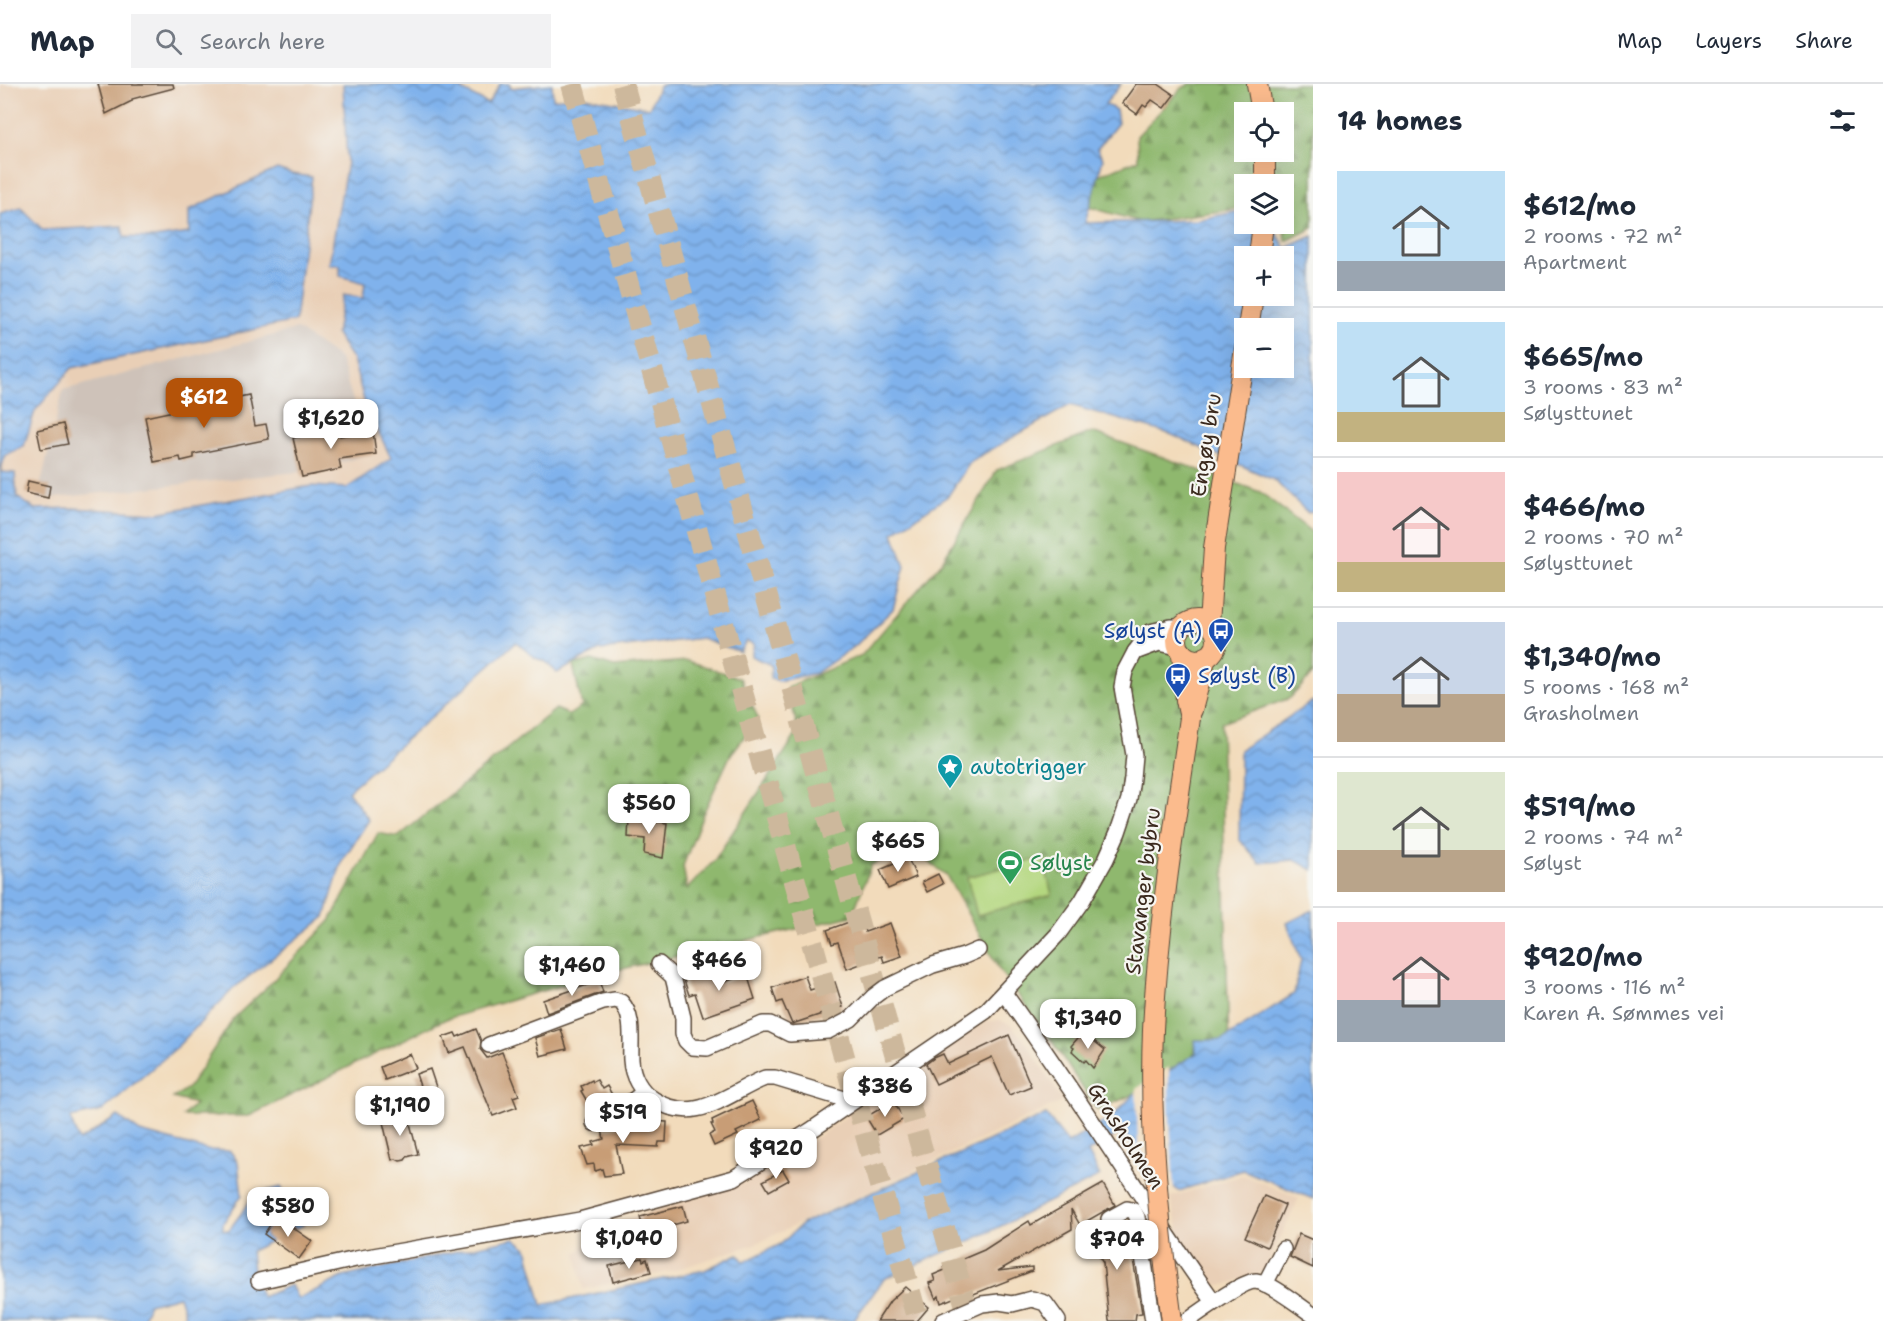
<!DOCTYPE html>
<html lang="en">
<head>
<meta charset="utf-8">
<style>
	:root { --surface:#fff; --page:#f2f2f3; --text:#1f2937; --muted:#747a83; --line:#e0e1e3; --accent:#b45309 }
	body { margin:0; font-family:"Shantell Sans",sans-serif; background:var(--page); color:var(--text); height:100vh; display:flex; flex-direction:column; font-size:22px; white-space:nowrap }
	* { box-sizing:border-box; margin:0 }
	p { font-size:20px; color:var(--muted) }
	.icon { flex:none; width:33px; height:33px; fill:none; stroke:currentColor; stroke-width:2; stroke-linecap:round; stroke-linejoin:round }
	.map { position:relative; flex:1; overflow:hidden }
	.sheet { display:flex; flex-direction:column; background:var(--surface); width:570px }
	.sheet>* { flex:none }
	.fabs { position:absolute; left:1234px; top:18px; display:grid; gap:12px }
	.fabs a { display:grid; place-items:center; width:60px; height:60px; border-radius:0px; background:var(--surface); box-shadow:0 6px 24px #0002; font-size:30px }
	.price { position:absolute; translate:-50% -51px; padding:0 14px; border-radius:12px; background:#fff; color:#222; font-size:20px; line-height:39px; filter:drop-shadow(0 2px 3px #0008) }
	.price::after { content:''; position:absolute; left:50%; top:36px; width:18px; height:14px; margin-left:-9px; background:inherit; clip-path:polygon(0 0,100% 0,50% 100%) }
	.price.active { background:var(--accent); color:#fff }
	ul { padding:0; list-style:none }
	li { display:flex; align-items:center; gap:18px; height:150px; padding:0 24px }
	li+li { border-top:2px solid var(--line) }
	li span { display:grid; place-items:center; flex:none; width:168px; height:120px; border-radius:0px; color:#555 }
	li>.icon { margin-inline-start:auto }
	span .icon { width:72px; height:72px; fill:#fffc; stroke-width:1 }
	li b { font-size:26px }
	h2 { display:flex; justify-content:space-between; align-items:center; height:72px; padding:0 24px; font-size:26px }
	header { display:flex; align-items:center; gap:36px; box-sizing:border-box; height:84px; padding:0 30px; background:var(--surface); border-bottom:2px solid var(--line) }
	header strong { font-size:28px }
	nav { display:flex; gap:33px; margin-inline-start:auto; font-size:21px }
	.search { width:420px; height:54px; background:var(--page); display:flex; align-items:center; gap:15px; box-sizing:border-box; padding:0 21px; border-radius:0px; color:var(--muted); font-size:22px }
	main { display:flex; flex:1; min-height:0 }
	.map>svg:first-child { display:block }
</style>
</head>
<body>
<header>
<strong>Map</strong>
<div class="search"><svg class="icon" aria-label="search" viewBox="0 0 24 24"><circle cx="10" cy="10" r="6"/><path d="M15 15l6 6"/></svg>Search here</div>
<nav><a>Map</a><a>Layers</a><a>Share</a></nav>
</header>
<main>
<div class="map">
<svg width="1313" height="1237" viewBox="0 0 1313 1237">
	<defs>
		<pattern id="forest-firs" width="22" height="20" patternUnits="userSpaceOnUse" patternTransform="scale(1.5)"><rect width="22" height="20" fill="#8fb86e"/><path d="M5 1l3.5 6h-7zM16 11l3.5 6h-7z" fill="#76965a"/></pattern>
		<pattern id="water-waves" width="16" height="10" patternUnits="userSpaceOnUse" patternTransform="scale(1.5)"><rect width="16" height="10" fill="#80b2ec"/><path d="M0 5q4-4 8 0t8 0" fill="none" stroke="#6a91bf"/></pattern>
	</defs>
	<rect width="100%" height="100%" fill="#f6f6f2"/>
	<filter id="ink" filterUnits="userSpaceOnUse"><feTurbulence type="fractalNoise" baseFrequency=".0167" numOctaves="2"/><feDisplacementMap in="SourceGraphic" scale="12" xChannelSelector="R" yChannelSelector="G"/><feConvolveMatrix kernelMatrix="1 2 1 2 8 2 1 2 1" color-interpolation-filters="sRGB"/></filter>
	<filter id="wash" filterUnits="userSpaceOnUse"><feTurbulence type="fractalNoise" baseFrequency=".008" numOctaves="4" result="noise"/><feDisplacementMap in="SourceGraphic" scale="24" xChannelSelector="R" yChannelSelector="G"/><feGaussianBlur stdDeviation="1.35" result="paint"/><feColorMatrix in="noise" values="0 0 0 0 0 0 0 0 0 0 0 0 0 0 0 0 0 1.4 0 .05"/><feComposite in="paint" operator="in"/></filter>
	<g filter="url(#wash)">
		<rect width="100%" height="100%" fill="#f2dbbb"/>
		<g fill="#e9cfb6">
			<path d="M 0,0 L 343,0 L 347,78 L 329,181 L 341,181 L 340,192 L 365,199 L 363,214 L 343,212 L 336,250 L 353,276 L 365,320 L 392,374 L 347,404 L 310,402 L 156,429 L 73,424 L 35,425 L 17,413 L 15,389 L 1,389 L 4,372 L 24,362 L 35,327 L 72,284 L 294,237 L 312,93 L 292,90 L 277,85 L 189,149 L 154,154 L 124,153 L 122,142 L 43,146 L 21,124 L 0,130 Z"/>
			<path d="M 1000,936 L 1011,941 L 1027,960 L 1063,1017 L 755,1160 L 672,1187 L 583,1205 L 576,1169 L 616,1138 L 743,1100 L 817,1053 L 959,953 L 988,937 Z"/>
			<path d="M 1243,1091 L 1299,1114 L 1266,1184 L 1263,1188 L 1225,1201 L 1217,1201 L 1206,1195 L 1183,1161 L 1170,1113 Z"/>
		</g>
		<path fill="#cec2b9" d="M 297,245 L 340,275 L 370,370 L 316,386 L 37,416 L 63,306 Z"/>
		<g fill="url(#forest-firs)" stroke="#657146" stroke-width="1.5" fill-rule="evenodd">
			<path d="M 1190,0 L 1313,0 L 1313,144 L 1286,157 L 1284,140 L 1284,100 L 1245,100 L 1245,110 L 1235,125 L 1141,138 L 1089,123 L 1098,91 L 1138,76 L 1137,52 L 1182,4 ZM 1245,28 L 1284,28 L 1284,68 L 1245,68 Z"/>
			<path d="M 1092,348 L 1260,408 L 1313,449 L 1313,590 L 1290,614 L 1221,639 L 1229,969 L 1097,1026 L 1052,957 L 1000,887 L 946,791 L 907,762 L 871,781 L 852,832 L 600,890 L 446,935 L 249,1032 L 183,1032 L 195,1020 L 173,1014 L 189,1003 L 234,934 L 266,904 L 330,837 L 378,749 L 398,753 L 556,625 L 569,631 L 582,622 L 573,581 L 592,576 L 614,583 L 688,577 L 740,594 L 758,634 L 730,672 L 703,730 L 683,782 L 687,805 L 714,777 L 798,648 L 788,603 L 862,571 L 941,479 L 997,386 Z"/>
		</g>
		<path fill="#b4d77f" stroke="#78804e" stroke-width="1.5" d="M 1043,774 L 1052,811 L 977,831 L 967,793 Z"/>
		<g fill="url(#water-waves)" stroke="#5e6e85" stroke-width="1.5" fill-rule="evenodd">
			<path d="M 343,0 L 465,0 L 462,6 L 488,20 L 500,0 L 509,0 L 511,4 L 552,0 L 553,15 L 579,12 L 649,24 L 659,2 L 667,0 L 1121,0 L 1105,20 L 1116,26 L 1118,39 L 1097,65 L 1103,75 L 1085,139 L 1197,136 L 1245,126 L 1245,140 L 1271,140 L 1286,164 L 1313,152 L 1313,428 L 1308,429 L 1274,396 L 1170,350 L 1070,321 L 971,377 L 948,412 L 893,449 L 905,482 L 893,525 L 855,562 L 816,589 L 779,597 L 770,594 L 771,581 L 751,572 L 754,560 L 746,557 L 740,568 L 702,554 L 600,566 L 557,589 L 545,577 L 535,574 L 516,558 L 348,707 L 369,736 L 342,777 L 325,833 L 234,904 L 175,965 L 102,1027 L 70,1034 L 79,1057 L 118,1032 L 140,1048 L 207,1066 L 230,1067 L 238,1078 L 242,1111 L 223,1139 L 223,1146 L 229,1146 L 255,1110 L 281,1103 L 304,1141 L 295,1145 L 277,1134 L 265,1152 L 271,1157 L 251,1167 L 254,1197 L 262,1213 L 291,1201 L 298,1215 L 343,1193 L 514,1154 L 527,1164 L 542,1221 L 705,1186 L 738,1170 L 744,1178 L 781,1160 L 802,1140 L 1046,1031 L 1068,1059 L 1112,1033 L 1136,1008 L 1196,969 L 1195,956 L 1222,956 L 1294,910 L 1301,876 L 1287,839 L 1313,826 L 1313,1115 L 1243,1086 L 1179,1107 L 1148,1085 L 1123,1047 L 1088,1068 L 1100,1092 L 987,1149 L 884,1195 L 853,1237 L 172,1237 L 185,1231 L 179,1212 L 149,1220 L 142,1237 L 0,1237 L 0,130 L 21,124 L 43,146 L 122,142 L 124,153 L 154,154 L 189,149 L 189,126 L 277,85 L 292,90 L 312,93 L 295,237 L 72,284 L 35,327 L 24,362 L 4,372 L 1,388 L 15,389 L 17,413 L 35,425 L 73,424 L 156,429 L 311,402 L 347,404 L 391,374 L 365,320 L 353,276 L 336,250 L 343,211 L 363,214 L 365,199 L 340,192 L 340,181 L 329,181 L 347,78 ZM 1245,172 L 1284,172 L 1284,212 L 1245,212 ZM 1245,244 L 1284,244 L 1284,284 L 1245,284 Z"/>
			<path d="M 1313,617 L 1313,786 L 1295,776 L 1260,779 L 1239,755 L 1240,666 Z"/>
		</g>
		<path fill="#f2dbbb" d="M 1169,983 L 1169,1017 L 1174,1107 L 1145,1087 L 1139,1077 L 1138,1061 L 1136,1005 Z"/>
		<g id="blocks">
			<g fill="#c89d76">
				<path d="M 98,0 L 173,0 L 174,4 L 132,15 L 132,17 L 106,30 Z"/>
				<path d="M 1136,0 L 1158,0 L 1174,11 L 1164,24 L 1152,16 L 1146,23 L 1143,21 L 1137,30 L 1122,19 Z"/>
				<path d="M 249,311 L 255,342 L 266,340 L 269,355 L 194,370 L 194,374 L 181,377 L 180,373 L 154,378 L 145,333 Z"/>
				<path d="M 63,340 L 68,360 L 41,365 L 37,346 Z"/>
				<path d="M 338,345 L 340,352 L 373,347 L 376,370 L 339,375 L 341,385 L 302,393 L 293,354 Z"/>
				<path d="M 28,397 L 50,402 L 48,414 L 26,409 Z"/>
				<path d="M 629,734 L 667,739 L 663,774 L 644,770 L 645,755 L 628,753 Z"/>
				<path d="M 908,774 L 916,793 L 888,805 L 880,786 Z"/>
				<path d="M 938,790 L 943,800 L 927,808 L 922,798 Z"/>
				<path d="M 860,834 L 865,848 L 890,839 L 902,872 L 884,878 L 882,872 L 847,885 L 838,858 L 832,860 L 827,846 Z"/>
				<path d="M 717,884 L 722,899 L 747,890 L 755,915 L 703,933 L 695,909 L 689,911 L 684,896 Z"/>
				<path d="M 805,892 L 810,906 L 835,898 L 843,923 L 792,940 L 782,917 L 777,919 L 772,904 Z"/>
				<path d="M 599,897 L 603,908 L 547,929 L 543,916 Z"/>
				<path d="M 476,945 L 481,957 L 480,965 L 487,974 L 502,968 L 519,1011 L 513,1013 L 517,1023 L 493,1032 L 465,963 L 449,969 L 443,953 L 455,949 L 457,953 Z"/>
				<path d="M 561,945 L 567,965 L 540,972 L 535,954 Z"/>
				<path d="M 1083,948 L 1105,966 L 1093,984 L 1086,976 L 1084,978 L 1072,967 L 1074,964 L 1071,962 Z"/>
				<path d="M 1009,951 L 1031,1002 L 1009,1011 L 992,973 L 936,1000 L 926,980 L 934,974 L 943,970 L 948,980 Z"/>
				<path d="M 410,970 L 416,984 L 385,996 L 380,983 Z"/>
				<path d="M 430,985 L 439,1012 L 425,1017 L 416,990 Z"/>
				<path d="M 592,996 L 593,998 L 597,996 L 602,1005 L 607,1002 L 614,1014 L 597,1024 L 596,1022 L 591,1024 L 581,1007 L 583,1006 L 581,1002 Z"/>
				<path d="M 752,1017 L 761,1036 L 736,1048 L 738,1051 L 714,1062 L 709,1051 L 715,1048 L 711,1040 L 713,1040 L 712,1036 Z"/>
				<path d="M 893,1017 L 904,1035 L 877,1051 L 866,1033 Z"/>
				<path d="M 407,1028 L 418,1070 L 407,1073 L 405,1076 L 400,1077 L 396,1075 L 392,1076 L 382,1034 Z"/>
				<path d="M 631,1036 L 667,1038 L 666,1058 L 659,1058 L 658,1063 L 616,1061 L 622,1090 L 604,1092 L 602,1085 L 595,1087 L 594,1080 L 587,1081 L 581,1064 L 594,1061 L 593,1058 L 604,1055 L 602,1046 L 630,1040 Z"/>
				<path d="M 783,1086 L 789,1096 L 769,1107 L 763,1097 Z"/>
				<path d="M 1103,1100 L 1115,1121 L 1080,1141 L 1071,1125 L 1072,1145 L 998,1187 L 1032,1183 L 1032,1187 L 966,1213 L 965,1211 L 958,1212 L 941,1219 L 939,1212 L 936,1215 L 929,1199 L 935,1197 L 933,1191 L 945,1186 L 944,1183 L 984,1166 L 1029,1137 L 1031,1141 Z"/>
				<path d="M 1264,1112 L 1285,1121 L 1267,1163 L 1245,1153 Z"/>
				<path d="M 683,1122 L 687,1137 L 644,1149 L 640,1133 Z"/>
				<path d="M 276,1132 L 312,1157 L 299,1175 L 264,1150 Z"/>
				<path d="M 1127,1140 L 1142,1229 L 1136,1230 L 1135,1237 L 1109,1237 L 1103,1179 L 1081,1143 L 1102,1141 L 1109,1145 Z"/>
				<path d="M 1299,1150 L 1313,1156 L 1313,1184 L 1290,1173 Z"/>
				<path d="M 642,1174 L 643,1177 L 647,1175 L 651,1188 L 613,1198 L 609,1182 Z"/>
				<path d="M 905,1203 L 929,1223 L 917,1237 L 877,1237 L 890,1217 Z"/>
			</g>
		</g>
	</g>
	<g filter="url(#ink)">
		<use href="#blocks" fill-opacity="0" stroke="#564536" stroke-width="1.5"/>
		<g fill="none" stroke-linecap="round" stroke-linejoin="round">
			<g stroke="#cdb89c" stroke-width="22" stroke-dasharray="22 11" stroke-linecap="butt">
				<path d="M 572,0 L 918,1237"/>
				<path d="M 623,0 L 970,1237"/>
			</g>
			<defs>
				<g id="minor">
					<path d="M 1135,568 L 1159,559 L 1178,563"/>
					<path d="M 659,880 L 673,893 L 683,934 L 683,950 L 686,957 L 692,963 L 707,964 L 763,940 L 770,940 L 790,950 L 828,947 L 851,935 L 873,913 L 885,904 L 933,881 L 964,872 L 978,866"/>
					<path d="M 1004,909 C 1077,1010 1142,1117 1214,1218"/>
					<path d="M 489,961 L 603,918 L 615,916 L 621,918 C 635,933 630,957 631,976 C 632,992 640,1007 653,1015 C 696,1043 727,1009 765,994 L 775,994 L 851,1017"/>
					<path d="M 594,1039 L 627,1021 L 643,1009"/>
					<path d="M 1109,1135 L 1127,1125 L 1134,1127 L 1137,1133 L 1153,1237"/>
					<path d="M 259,1197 L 356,1175 L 580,1136 L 734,1094 L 810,1047 L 986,927 L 1058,850 L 1082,817 L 1106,775 L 1118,748 L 1129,715 L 1132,694 L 1134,671 L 1122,603 L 1125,587 L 1135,568 L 1150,548 L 1171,543 L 1181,543"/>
					<path d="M 1265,1200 L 1283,1165"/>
					<path d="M 943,1237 L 982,1220 L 999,1218 L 1012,1220 L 1032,1215 L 1045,1219 L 1058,1237"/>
					<path d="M 1187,1237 C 1199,1229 1244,1196 1256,1197 C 1272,1199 1299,1222 1313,1231"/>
				</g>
				<g id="major">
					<path d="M 1257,0 L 1262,28"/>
					<path d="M 1265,100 L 1265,68"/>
					<path d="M 1259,172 L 1263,140"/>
					<path d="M 1248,244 L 1253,212"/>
					<circle cx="1197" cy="556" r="20"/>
					<path d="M 1209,540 L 1214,464 L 1245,265"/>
					<path d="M 1182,569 L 1186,616 L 1190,634"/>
					<path d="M 1192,626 L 1206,573"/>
				</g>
			</defs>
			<use href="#minor" stroke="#564536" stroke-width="18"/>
			<use href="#major" stroke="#564536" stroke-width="22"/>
			<use href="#minor" stroke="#fff" stroke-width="15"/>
			<use href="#major" stroke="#fbbb8d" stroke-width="20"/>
			<defs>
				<path id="major-bridge" d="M 1172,1237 C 1159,1141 1149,1043 1153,946 C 1158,841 1175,738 1190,634"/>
			</defs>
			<use href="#major-bridge" stroke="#564536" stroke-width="22" stroke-linecap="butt"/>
			<use href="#major-bridge" stroke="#fbbb8d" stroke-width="20"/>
		</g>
	</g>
	<defs>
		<symbol id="bus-pin" viewBox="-11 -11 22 30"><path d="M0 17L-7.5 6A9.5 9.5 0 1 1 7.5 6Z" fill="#1a4fb4" stroke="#f6f6f2"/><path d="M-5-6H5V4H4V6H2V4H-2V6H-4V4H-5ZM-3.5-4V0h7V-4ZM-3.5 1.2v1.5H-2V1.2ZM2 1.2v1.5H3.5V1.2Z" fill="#fff"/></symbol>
		<symbol id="sight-pin" viewBox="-11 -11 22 30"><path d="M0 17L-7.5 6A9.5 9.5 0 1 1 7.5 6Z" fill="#0f9aa8" stroke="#f6f6f2"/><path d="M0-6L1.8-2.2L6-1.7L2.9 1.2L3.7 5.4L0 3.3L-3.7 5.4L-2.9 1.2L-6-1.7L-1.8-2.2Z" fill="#fff"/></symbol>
		<symbol id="stadium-pin" viewBox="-11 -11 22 30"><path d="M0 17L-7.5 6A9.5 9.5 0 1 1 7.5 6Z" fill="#2e9e5b" stroke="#f6f6f2"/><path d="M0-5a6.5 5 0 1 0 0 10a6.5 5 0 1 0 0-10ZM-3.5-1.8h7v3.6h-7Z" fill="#fff"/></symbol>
	</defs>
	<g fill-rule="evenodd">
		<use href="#bus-pin" x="1206" y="532" width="30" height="40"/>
		<use href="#bus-pin" x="1163" y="577" width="30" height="40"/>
		<use href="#sight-pin" x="935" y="668" width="30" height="40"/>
		<use href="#stadium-pin" x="995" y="764" width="30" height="40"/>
	</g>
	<g text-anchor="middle" stroke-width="4.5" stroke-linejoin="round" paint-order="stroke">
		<g font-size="21" fill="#3b2a1e" stroke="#f6f6f2">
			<text transform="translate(1206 361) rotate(-81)" y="7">Engøy bru</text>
			<text transform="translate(1143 807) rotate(-83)" y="7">Stavanger bybru</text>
			<text transform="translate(1126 1052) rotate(57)" y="7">Grasholmen</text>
		</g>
		<g font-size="21" fill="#164399" stroke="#f6f6f2" text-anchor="end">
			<text x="1202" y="554">Sølyst (A)</text>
			<text x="1198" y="599" text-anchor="start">Sølyst (B)</text>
		</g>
		<g font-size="21" fill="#0d838f" stroke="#f6f6f2" text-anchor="start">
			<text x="970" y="690">autotrigger</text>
		</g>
		<g font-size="21" fill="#27864d" stroke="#f6f6f2" text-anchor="start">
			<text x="1030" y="786">Sølyst</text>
		</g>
	</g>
</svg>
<div class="fabs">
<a><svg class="icon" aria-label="locate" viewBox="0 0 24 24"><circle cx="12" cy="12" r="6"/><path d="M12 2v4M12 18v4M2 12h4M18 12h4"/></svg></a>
<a><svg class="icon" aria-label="layers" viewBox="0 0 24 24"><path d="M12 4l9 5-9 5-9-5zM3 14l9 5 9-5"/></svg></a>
<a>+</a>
<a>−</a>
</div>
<b class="price active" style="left:204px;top:345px">$612</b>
<b class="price" style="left:331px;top:366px">$1,620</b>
<b class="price" style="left:649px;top:751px">$560</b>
<b class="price" style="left:898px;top:789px">$665</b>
<b class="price" style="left:719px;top:908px">$466</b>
<b class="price" style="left:572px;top:913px">$1,460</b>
<b class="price" style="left:1088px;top:966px">$1,340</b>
<b class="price" style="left:885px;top:1034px">$386</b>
<b class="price" style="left:400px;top:1053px">$1,190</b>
<b class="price" style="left:623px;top:1060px">$519</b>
<b class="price" style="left:776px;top:1096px">$920</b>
<b class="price" style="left:288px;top:1154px">$580</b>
<b class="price" style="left:629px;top:1186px">$1,040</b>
<b class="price" style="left:1117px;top:1187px">$704</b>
</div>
<section class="sheet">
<h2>14 homes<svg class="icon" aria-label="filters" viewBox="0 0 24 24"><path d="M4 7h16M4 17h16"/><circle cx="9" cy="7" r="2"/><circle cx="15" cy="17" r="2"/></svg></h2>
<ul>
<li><span style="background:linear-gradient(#bfe0f5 75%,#9aa5b1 0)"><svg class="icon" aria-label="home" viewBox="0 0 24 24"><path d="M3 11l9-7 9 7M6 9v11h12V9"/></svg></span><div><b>$612/mo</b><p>2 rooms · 72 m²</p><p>Apartment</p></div></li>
<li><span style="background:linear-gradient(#bfe0f5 75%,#c2b280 0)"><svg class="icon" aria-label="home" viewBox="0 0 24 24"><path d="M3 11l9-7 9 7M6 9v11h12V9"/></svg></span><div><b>$665/mo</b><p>3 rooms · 83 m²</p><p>Sølysttunet</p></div></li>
<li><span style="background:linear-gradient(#f6c9c9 75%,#c2b280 0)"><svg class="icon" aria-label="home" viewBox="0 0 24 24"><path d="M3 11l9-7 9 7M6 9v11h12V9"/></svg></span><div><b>$466/mo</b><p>2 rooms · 70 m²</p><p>Sølysttunet</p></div></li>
<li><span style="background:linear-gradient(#c9d6e8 60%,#b9a48a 0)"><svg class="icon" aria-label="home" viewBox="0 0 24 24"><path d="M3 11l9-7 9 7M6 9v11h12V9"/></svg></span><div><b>$1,340/mo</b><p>5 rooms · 168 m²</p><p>Grasholmen</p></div></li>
<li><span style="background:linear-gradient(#dfe7d0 65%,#b9a48a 0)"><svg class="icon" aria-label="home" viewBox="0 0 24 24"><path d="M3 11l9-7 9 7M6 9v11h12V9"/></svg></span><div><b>$519/mo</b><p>2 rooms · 74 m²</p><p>Sølyst</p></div></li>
<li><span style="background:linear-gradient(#f6c9c9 65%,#9aa5b1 0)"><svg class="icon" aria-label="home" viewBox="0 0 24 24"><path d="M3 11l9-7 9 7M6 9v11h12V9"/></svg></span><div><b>$920/mo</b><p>3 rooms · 116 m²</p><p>Karen A. Sømmes vei</p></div></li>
</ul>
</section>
</main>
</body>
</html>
